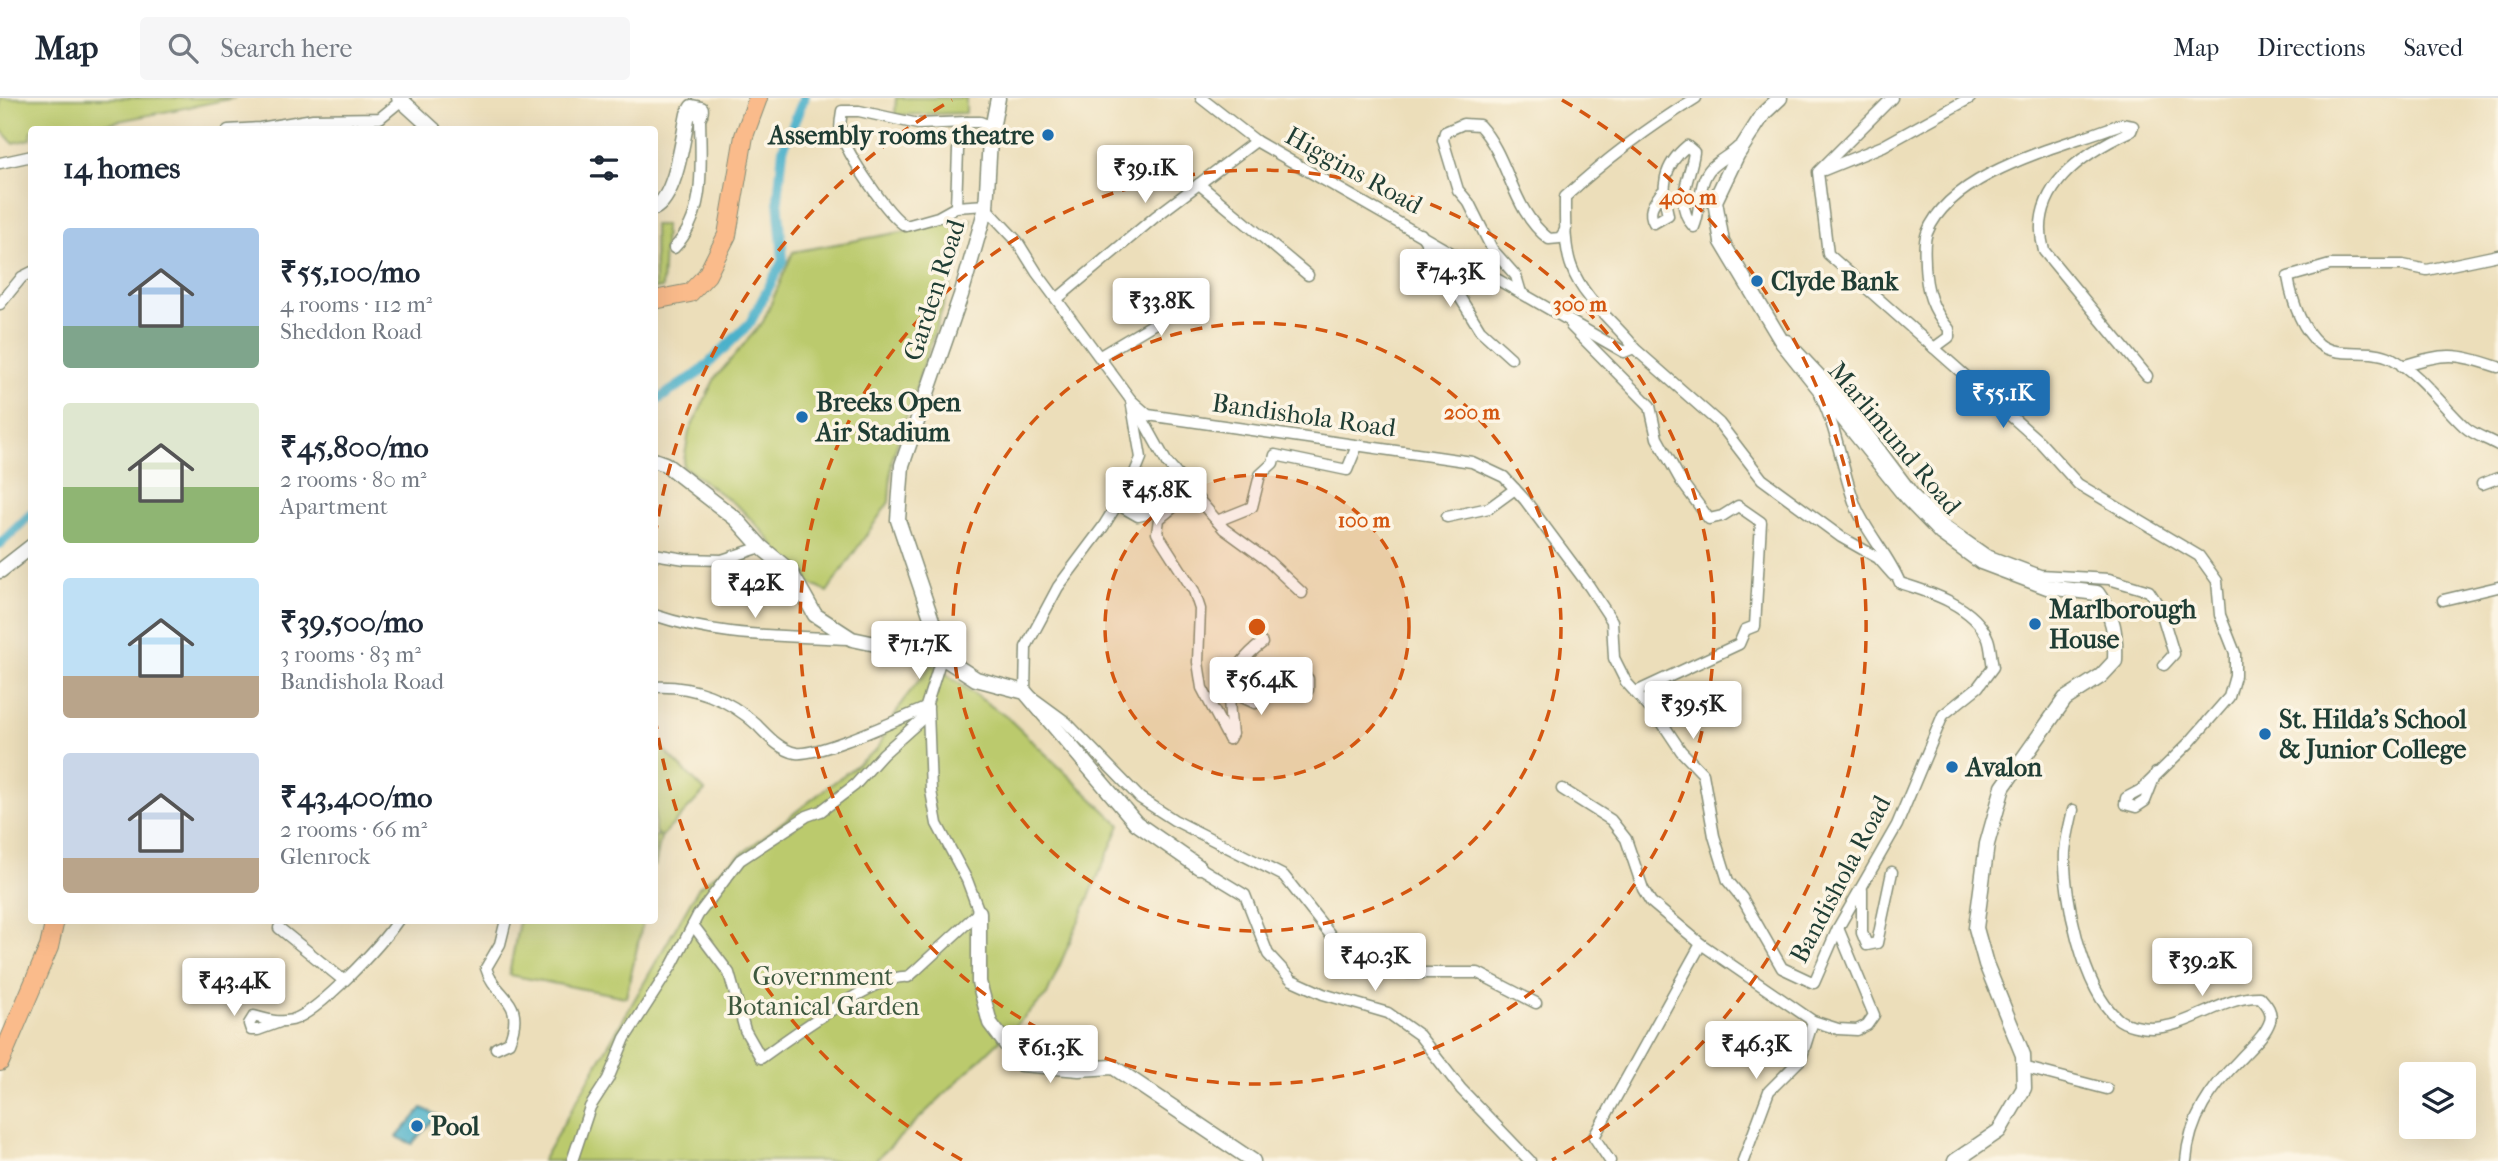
<!DOCTYPE html>
<html lang="en">
<head>
<meta charset="utf-8">
<style>
	:root { --surface:#fff; --page:#f6f6f7; --text:#1f2937; --muted:#747a83; --line:#e0e1e3; --accent:#1f6fb2 }
	body { margin:0; font-family:"IM FELL French Canon",serif; background:var(--page); color:var(--text); height:100vh; display:flex; flex-direction:column; font-size:26px; white-space:nowrap }
	* { box-sizing:border-box; margin:0 }
	p { font-size:23px; color:var(--muted) }
	.icon { flex:none; width:38px; height:38px; fill:none; stroke:currentColor; stroke-width:2; stroke-linecap:round; stroke-linejoin:round }
	.map { position:relative; flex:1; overflow:hidden }
	.side { position:absolute; left:28px; top:28px; width:630px; height:798px; display:flex; flex-direction:column; background:var(--surface); border-radius:7px; box-shadow:0 7px 28px #0002 }
	.side>* { flex:none }
	.tools { position:absolute; left:2399px; top:964px; display:grid; gap:14px }
	.tools a { display:grid; place-items:center; width:77px; height:77px; border-radius:7px; background:var(--surface); box-shadow:0 7px 28px #0002; font-size:35px }
	.price { position:absolute; translate:-50% -60px; padding:0 16px; border-radius:7px; background:#fff; color:#222; font-size:23px; line-height:46px; filter:drop-shadow(0 2px 4px #0008) }
	.price::after { content:''; position:absolute; left:50%; top:42px; width:21px; height:16px; margin-left:-10px; background:inherit; clip-path:polygon(0 0,100% 0,50% 100%) }
	.price.on { background:var(--accent); color:#fff }
	ul { padding:0; list-style:none }
	li { display:flex; align-items:center; gap:21px; height:175px; padding:0 35px }
	li span { display:grid; place-items:center; flex:none; width:196px; height:140px; border-radius:7px; color:#555 }
	li>.icon { margin-inline-start:auto }
	span .icon { width:84px; height:84px; fill:#fffc; stroke-width:1 }
	li b { font-size:30px }
	h2 { display:flex; justify-content:space-between; align-items:center; height:84px; padding:0 35px; font-size:30px }
	header { display:flex; align-items:center; gap:42px; box-sizing:border-box; height:98px; padding:0 35px; background:var(--surface); border-bottom:2px solid var(--line) }
	header strong { font-size:33px }
	nav { display:flex; gap:38px; margin-inline-start:auto; font-size:24px }
	.search { width:490px; height:63px; background:var(--page); display:flex; align-items:center; gap:18px; box-sizing:border-box; padding:0 24px; border-radius:7px; color:var(--muted); font-size:26px }
	.map>svg:first-child { display:block }
</style>
</head>
<body>
<header>
<strong>Map</strong>
<div class="search"><svg class="icon" aria-label="search" viewBox="0 0 24 24"><circle cx="10" cy="10" r="6"/><path d="M15 15l6 6"/></svg>Search here</div>
<nav><a>Map</a><a>Directions</a><a>Saved</a></nav>
</header>
<div class="map">
<svg width="2498" height="1063" viewBox="0 0 2498 1063">
	<rect width="100%" height="100%" fill="#fcf5e5"/>
	<filter id="ink" filterUnits="userSpaceOnUse"><feTurbulence type="fractalNoise" baseFrequency=".0143" numOctaves="2"/><feDisplacementMap in="SourceGraphic" scale="14" xChannelSelector="R" yChannelSelector="G"/><feConvolveMatrix kernelMatrix="1 2 1 2 8 2 1 2 1" color-interpolation-filters="sRGB"/></filter>
	<filter id="wash" filterUnits="userSpaceOnUse"><feTurbulence type="fractalNoise" baseFrequency=".00686" numOctaves="4" result="noise"/><feDisplacementMap in="SourceGraphic" scale="28" xChannelSelector="R" yChannelSelector="G"/><feGaussianBlur stdDeviation="1.57" result="paint"/><feColorMatrix in="noise" values="0 0 0 0 0 0 0 0 0 0 0 0 0 0 0 0 0 1.4 0 .05"/><feComposite in="paint" operator="in"/></filter>
	<g filter="url(#wash)">
		<rect width="100%" height="100%" fill="#ecdeba"/>
		<g fill="#bbca6d" stroke="#6d8450" stroke-width="2">
			<path d="M 0,0 L 235,0 L 78,31 L 32,32 L 31,41 L 13,45 L 0,31 Z"/>
			<path d="M 896,0 L 966,0 L 966,15 L 895,17 Z"/>
			<path d="M 972,121 L 892,362 L 889,404 L 827,494 L 800,481 L 764,435 L 740,410 L 683,368 L 689,334 L 715,280 L 763,224 L 793,154 Z"/>
			<path d="M 654,127 L 665,127 L 662,190 L 655,191 Z"/>
			<path d="M 932,566 L 1008,620 L 1120,727 L 1047,897 L 875,1063 L 542,1063 L 699,789 L 877,651 L 902,604 Z"/>
			<path d="M 655,643 L 705,693 L 661,739 L 655,769 L 655,738 L 660,738 L 655,734 Z"/>
			<path d="M 519,823 L 643,823 L 626,899 L 509,877 Z"/>
		</g>
		<path fill="#4bb1ca" stroke="#35777f" stroke-width="2" d="M 422,1010 L 437,1017 L 412,1046 L 397,1039 Z"/>
		<g fill="none" stroke-linecap="round" stroke-linejoin="round">
			<g stroke="#4bb1ca" stroke-width="10">
				<path d="M 654,304 L 700,274 L 750,225 L 783,162 L 778,101 L 783,51 L 804,0"/>
				<path d="M 0,446 L 32,415"/>
			</g>
		</g>
	</g>
	<g filter="url(#ink)">
		<g fill="none" stroke-linecap="round" stroke-linejoin="round">
			<defs>
				<g id="minor">
					<path d="M 1201,0 L 1256,43 L 1624,254 L 1634,250 L 1630,244 C 1611,222 1582,198 1572,170 C 1564,150 1565,121 1565,99 C 1606,61 1649,29 1696,0"/>
					<path d="M 1892,0 L 1818,74 L 1828,156 L 2040,344 L 2078,386 L 2199,458 L 2217,483 L 2220,517 L 2235,555 L 2235,578 L 2229,599 L 2189,645 L 2141,692 L 2126,700 L 2125,706 L 2136,709 L 2145,703 L 2156,675"/>
					<path d="M 228,32 L 260,30 L 313,21 L 380,20 L 402,2"/>
					<path d="M 0,65 L 32,58"/>
					<path d="M 1824,72 L 1883,48 L 1970,0"/>
					<path d="M 1199,86 L 1308,177"/>
					<path d="M 1662,94 C 1654,105 1647,112 1654,125 L 1668,117 C 1661,89 1663,68 1687,48 L 1694,54 C 1691,80 1672,105 1694,129 C 1702,111 1697,85 1711,70 C 1719,62 1730,57 1738,49"/>
					<path d="M 986,107 L 956,109 L 958,52 L 967,24 L 980,24 L 993,29"/>
					<path d="M 956,109 L 938,119 L 906,128 C 888,118 847,56 841,35 C 839,29 841,20 842,13 L 859,13 L 918,26 L 967,24"/>
					<path d="M 986,110 L 1017,143 L 1037,175 L 1131,302 L 1148,317 L 1472,364 L 1504,379 L 1525,402 L 1589,488 L 1612,523 L 1614,560 L 1626,584 L 1661,623 L 1681,653 L 1703,676 L 1714,738 L 1728,783 L 1742,800 L 1782,870 L 1814,885 L 1838,830 L 1897,727 L 1943,617 L 1978,589 L 1993,569 C 1991,560 1991,549 1988,541 C 1975,508 1930,494 1900,485 C 1889,458 1867,435 1856,409 C 1842,373 1838,334 1821,299"/>
					<path d="M 1421,136 L 1480,232 L 1511,260"/>
					<path d="M 674,150 C 708,115 700,62 700,17"/>
					<path d="M 2498,157 L 2427,172 L 2403,167 L 2330,167 L 2288,179 C 2292,202 2301,230 2319,246 C 2337,261 2370,249 2391,260 C 2421,276 2441,307 2465,329 C 2474,337 2488,341 2498,347"/>
					<path d="M 1521,195 L 1516,178 L 1492,151 L 1469,105 L 1458,92 L 1443,42 L 1445,34 L 1463,26 L 1479,27 C 1510,60 1511,112 1549,141 L 1560,140 L 1566,131"/>
					<path d="M 1057,201 L 1155,119 L 1256,43"/>
					<path d="M 0,206 L 22,179 L 32,174"/>
					<path d="M 1571,228 L 1650,308 L 1657,340 L 1681,383 L 1709,421 L 1722,418 L 1738,408 L 1761,424 L 1755,528 L 1745,532 L 1739,546 L 1636,594"/>
					<path d="M 1787,242 L 1839,297 L 1915,398 L 1944,427 L 1987,457 L 2040,477 L 2109,481 L 2149,493 L 2160,510 L 2174,556 L 2164,567"/>
					<path d="M 1634,250 L 1719,325 L 1762,381 L 1841,439 L 1878,460 L 1893,477"/>
					<path d="M 1934,250 L 1949,239 L 1949,231 C 1932,212 1926,192 1925,167 C 1925,156 1923,145 1927,135 C 1951,73 2064,48 2121,26 L 2133,28 L 2131,33 C 2083,55 2027,91 2044,153 L 2147,278"/>
					<path d="M 1100,258 L 1157,224 L 1141,200"/>
					<path d="M 2402,268 C 2447,254 2454,255 2498,269"/>
					<path d="M 1131,302 L 1141,360 L 1132,382 L 1103,429 L 1058,489 L 1026,549 L 1025,594 L 1066,624 L 1140,700 L 1174,722 L 1284,778 L 1336,844 L 1353,856 L 1408,875 L 1478,875 L 1536,905"/>
					<path d="M 1138,313 L 1167,365 L 1224,431 L 1268,463 L 1302,495"/>
					<path d="M 2482,386 L 2498,380"/>
					<path d="M 1193,393 L 1159,421 L 1157,435 L 1194,493 L 1200,511 L 1198,564 L 1202,590 L 1229,641"/>
					<path d="M 1117,406 L 1138,418 L 1147,416 L 1188,387"/>
					<path d="M 1447,419 L 1489,410 L 1515,391"/>
					<path d="M 1217,423 L 1252,409 L 1260,377 L 1273,365 L 1275,357 L 1347,372 L 1357,348"/>
					<path d="M 654,456 L 685,461 L 722,462 L 761,449"/>
					<path d="M 2443,502 L 2498,489"/>
					<path d="M 654,517 C 722,540 780,537 849,541"/>
					<path d="M 654,589 C 693,587 729,601 757,627 C 768,638 780,652 796,655 C 821,658 901,620 928,609"/>
					<path d="M 1229,593 L 1255,605 L 1300,579 L 1308,581 L 1308,592"/>
					<path d="M 1229,641 L 1232,636 C 1227,594 1226,572 1262,545"/>
					<path d="M 1562,691 L 1611,722 L 1626,741 L 1643,791 L 1651,804 L 1701,846 L 1813,923 L 1838,931 L 1857,932 L 1867,927 L 1874,917 L 1838,830"/>
					<path d="M 2073,712 C 2070,726 2066,740 2065,754 C 2063,797 2083,891 2117,920 C 2124,927 2143,930 2152,930 C 2191,929 2223,898 2260,899 C 2266,906 2273,913 2270,923 C 2265,938 2251,949 2240,961 C 2211,990 2189,1021 2186,1063"/>
					<path d="M 1199,769 L 1245,797 L 1268,856 L 1292,882 L 1323,896 L 1388,915 L 1419,937 L 1461,991 L 1530,1063"/>
					<path d="M 1862,792 L 1862,835 L 1867,847 L 1877,845 L 1892,774"/>
					<path d="M 693,827 L 729,875 L 745,932 L 761,960 C 787,941 879,875 908,879 L 915,873 L 979,814 L 967,782 L 937,726 L 931,693 L 928,612"/>
					<path d="M 279,830 L 343,882"/>
					<path d="M 280,924 L 258,932 L 251,932 L 249,926 L 254,918 C 267,922 279,925 292,922 C 319,914 381,847 398,822"/>
					<path d="M 496,950 L 509,944 C 527,900 495,901 486,870 L 500,846 L 506,822"/>
					<path d="M 2023,969 L 2107,991"/>
					<path d="M 572,1063 L 590,1009 L 608,981 L 625,940 L 672,867 L 698,817 L 740,762 L 807,718 L 821,713 L 855,687 L 883,656 L 922,621 L 940,564"/>
					<path d="M 1610,1063 L 1594,1039 L 1701,846"/>
					<path d="M 1743,1063 L 1769,993 L 1801,961 L 1813,923"/>
				</g>
				<g id="tertiary">
					<path d="M 399,0 L 434,32"/>
					<path d="M 1780,0 L 1764,15 L 1737,57 L 1715,103 L 1722,144 L 1782,244 L 1907,400 L 1941,435 L 1981,464 L 2047,489 L 2097,495 C 2114,518 2116,535 2115,563 L 2101,578 L 2065,601 L 2003,689 L 1987,746 L 1976,830 L 1986,866 L 2023,957 L 2024,990 L 1999,1033 L 1955,1063"/>
					<path d="M 654,110 C 676,100 683,39 688,16 L 692,9 L 701,11 L 700,17"/>
					<path d="M 654,362 L 665,366 L 736,421 L 761,449 L 790,473 L 815,517 L 852,541 L 937,559"/>
					<path d="M 0,473 L 32,448"/>
					<path d="M 943,555 L 898,422 L 902,367 L 961,197 L 986,110 L 990,41 L 998,0"/>
					<path d="M 945,561 L 976,581 L 1025,594 L 1136,725 L 1199,769"/>
					<path d="M 979,814 L 979,884 L 990,925 L 1021,966 L 1079,971 L 1113,969 L 1253,1063"/>
				</g>
				<g id="primary">
					<path d="M 654,202 L 690,195 L 707,177 L 727,137 L 744,38 L 758,0"/>
					<path d="M 0,964 L 49,849 L 55,822"/>
				</g>
			</defs>
			<use href="#minor" stroke="#868e77" stroke-width="13"/>
			<use href="#tertiary" stroke="#868e77" stroke-width="17"/>
			<use href="#primary" stroke="#868e77" stroke-width="20"/>
			<use href="#minor" stroke="#fff" stroke-width="10"/>
			<use href="#tertiary" stroke="#fff" stroke-width="14"/>
			<use href="#primary" stroke="#fabb8b" stroke-width="18"/>
		</g>
	</g>
	<circle cx="1257" cy="529" r="152" fill="#d45610" fill-opacity=".12"/>
	<g fill="none" stroke="#d45610" stroke-width="3.5" stroke-dasharray="12 9">
		<circle cx="1257" cy="529" r="152"/>
		<circle cx="1257" cy="529" r="304"/>
		<circle cx="1257" cy="529" r="457"/>
		<path d="M962 1062A609 609 0 0 1 655 619M655 439A609 609 0 0 1 952 2M1562 2A609 609 0 0 1 1552 1062"/>
	</g>
	<g fill="#1f6fb2" stroke="#fcf5e5" stroke-width="2.5">
		<circle cx="1048" cy="37" r="7"/>
		<circle cx="1757" cy="183" r="7"/>
		<circle cx="802" cy="319" r="7"/>
		<circle cx="2035" cy="526" r="7"/>
		<circle cx="2265" cy="636" r="7"/>
		<circle cx="1952" cy="669" r="7"/>
		<circle cx="417" cy="1028" r="7"/>
	</g>
	<g text-anchor="middle" stroke-width="7" stroke-linejoin="round" paint-order="stroke">
		<g font-size="26" font-weight="bold" fill="#1f3d34" stroke="#fcf5e5" text-anchor="start">
			<text x="1034" y="46" text-anchor="end">Assembly rooms theatre</text>
			<text x="1771" y="192">Clyde Bank</text>
			<text x="816" y="313">Breeks Open<tspan x="816" dy="30">Air Stadium</tspan></text>
			<text x="2049" y="520">Marlborough<tspan x="2049" dy="30">House</tspan></text>
			<text x="2279" y="630">St. Hilda's School<tspan x="2279" dy="30">&amp; Junior College</tspan></text>
			<text x="1966" y="678">Avalon</text>
			<text x="431" y="1037">Pool</text>
		</g>
		<g font-size="26" fill="#1f3d34" stroke="#fcf5e5">
			<text transform="translate(1354 72) rotate(29)" y="9">Higgins Road</text>
			<text transform="translate(934 192) rotate(-72)" y="9">Garden Road</text>
			<text transform="translate(1304 317) rotate(8)" y="9">Bandishola Road</text>
			<text transform="translate(1895 340) rotate(50)" y="9">Marlimund Road</text>
			<text transform="translate(1840 781) rotate(-62)" y="9">Bandishola Road</text>
		</g>
		<g font-size="26" fill="#3e593f" stroke="#fcf5e5">
			<text x="823" y="887">Government<tspan x="823" dy="30">Botanical Garden</tspan></text>
		</g>
	</g>
	<circle cx="1257" cy="529" r="10" fill="#d45610" stroke="#fcf5e5" stroke-width="3.5"/>
	<g font-size="21" text-anchor="middle" font-weight="bold" fill="#d45610" stroke="#fcf5e5" stroke-width="7" stroke-linejoin="round" paint-order="stroke">
		<text x="1688" y="106">400 m</text>
		<text x="1580" y="213">300 m</text>
		<text x="1472" y="321">200 m</text>
		<text x="1364" y="429">100 m</text>
	</g>
</svg>
<div class="tools">
<a><svg class="icon" aria-label="layers" viewBox="0 0 24 24"><path d="M12 4l9 5-9 5-9-5zM3 14l9 5 9-5"/></svg></a>
</div>
<b class="price" style="left:1145px;top:107px">₹39.1K</b>
<b class="price" style="left:1450px;top:211px">₹74.3K</b>
<b class="price" style="left:1161px;top:240px">₹33.8K</b>
<b class="price on" style="left:2003px;top:332px">₹55.1K</b>
<b class="price" style="left:1156px;top:429px">₹45.8K</b>
<b class="price" style="left:755px;top:522px">₹42K</b>
<b class="price" style="left:919px;top:583px">₹71.7K</b>
<b class="price" style="left:1261px;top:619px">₹56.4K</b>
<b class="price" style="left:1693px;top:643px">₹39.5K</b>
<b class="price" style="left:1375px;top:895px">₹40.3K</b>
<b class="price" style="left:2202px;top:900px">₹39.2K</b>
<b class="price" style="left:234px;top:920px">₹43.4K</b>
<b class="price" style="left:1756px;top:983px">₹46.3K</b>
<b class="price" style="left:1050px;top:987px">₹61.3K</b>
<section class="side">
<h2>14 homes<svg class="icon" aria-label="filters" viewBox="0 0 24 24"><path d="M4 7h16M4 17h16"/><circle cx="9" cy="7" r="2"/><circle cx="15" cy="17" r="2"/></svg></h2>
<ul>
<li><span style="background:linear-gradient(#a9c7e8 70%,#7fa58c 0)"><svg class="icon" aria-label="home" viewBox="0 0 24 24"><path d="M3 11l9-7 9 7M6 9v11h12V9"/></svg></span><div><b>₹55,100/mo</b><p>4 rooms · 112 m²</p><p>Sheddon Road</p></div></li>
<li><span style="background:linear-gradient(#dfe7d0 60%,#8fb573 0)"><svg class="icon" aria-label="home" viewBox="0 0 24 24"><path d="M3 11l9-7 9 7M6 9v11h12V9"/></svg></span><div><b>₹45,800/mo</b><p>2 rooms · 80 m²</p><p>Apartment</p></div></li>
<li><span style="background:linear-gradient(#bfe0f5 70%,#b9a48a 0)"><svg class="icon" aria-label="home" viewBox="0 0 24 24"><path d="M3 11l9-7 9 7M6 9v11h12V9"/></svg></span><div><b>₹39,500/mo</b><p>3 rooms · 83 m²</p><p>Bandishola Road</p></div></li>
<li><span style="background:linear-gradient(#c9d6e8 75%,#b9a48a 0)"><svg class="icon" aria-label="home" viewBox="0 0 24 24"><path d="M3 11l9-7 9 7M6 9v11h12V9"/></svg></span><div><b>₹43,400/mo</b><p>2 rooms · 66 m²</p><p>Glenrock</p></div></li>
</ul>
</section>
</div>
</body>
</html>
